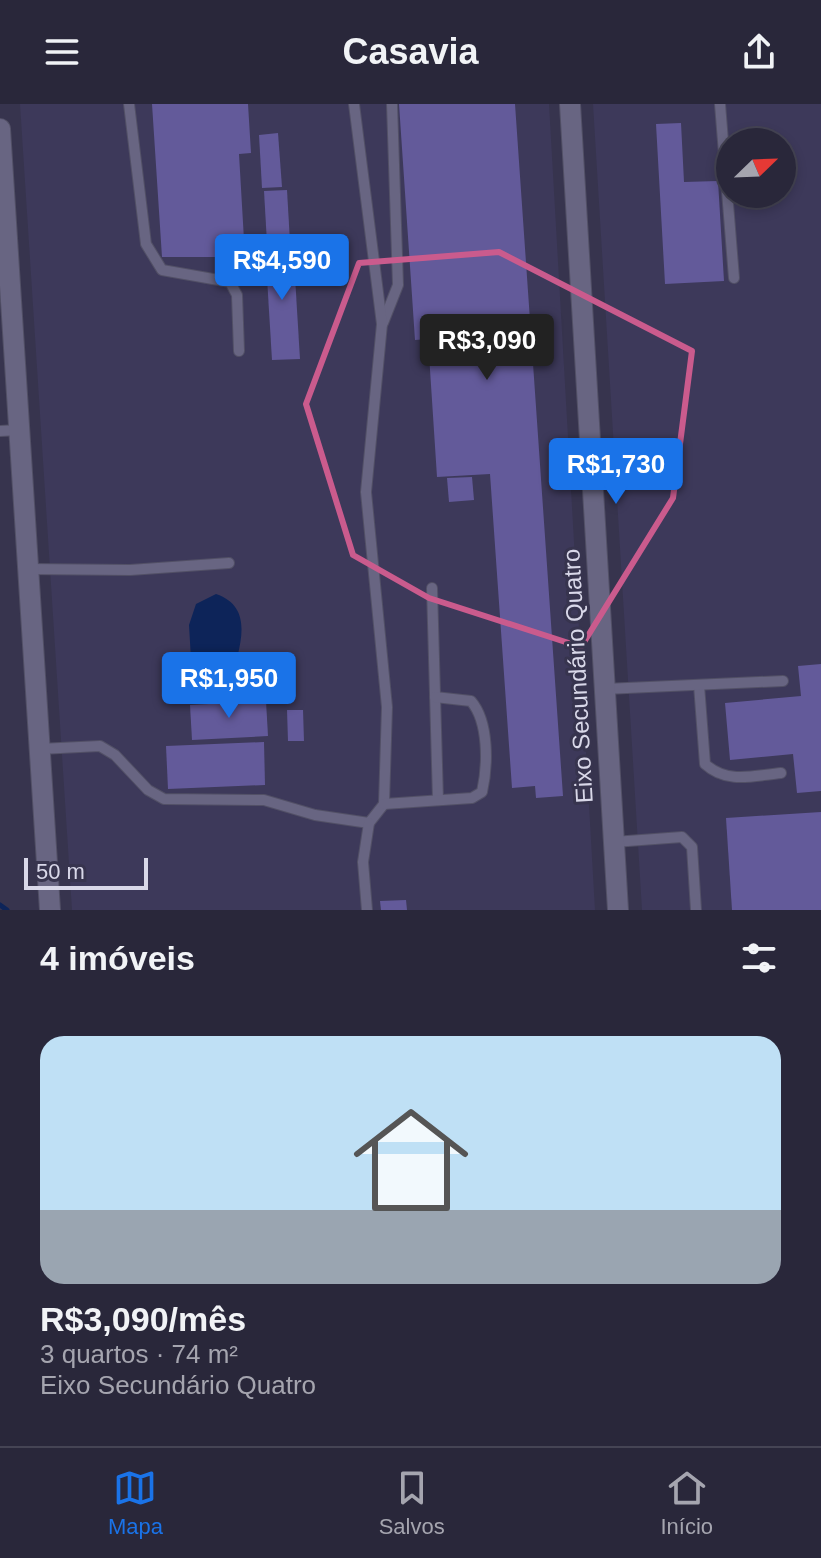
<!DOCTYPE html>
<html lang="pt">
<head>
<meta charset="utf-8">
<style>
	:root { --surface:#29273a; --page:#312f42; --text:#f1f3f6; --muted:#a5a5af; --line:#454454; --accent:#1a73e8 }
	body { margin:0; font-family:Arial,sans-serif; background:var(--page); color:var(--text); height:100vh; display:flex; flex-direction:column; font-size:30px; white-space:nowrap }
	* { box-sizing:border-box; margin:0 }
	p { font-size:26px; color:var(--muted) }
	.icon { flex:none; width:44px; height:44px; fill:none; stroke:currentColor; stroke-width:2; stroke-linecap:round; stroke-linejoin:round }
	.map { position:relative; height:806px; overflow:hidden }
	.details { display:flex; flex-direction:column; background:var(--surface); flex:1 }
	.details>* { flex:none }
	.needle { width:52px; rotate:67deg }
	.tools { position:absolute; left:716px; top:24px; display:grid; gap:16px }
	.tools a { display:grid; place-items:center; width:80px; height:80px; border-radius:50%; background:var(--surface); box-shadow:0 4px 12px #0003,0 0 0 2px var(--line); font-size:40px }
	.scale { position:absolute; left:24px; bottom:20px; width:124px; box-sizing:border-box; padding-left:8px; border:4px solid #d9d8e9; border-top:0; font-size:22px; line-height:28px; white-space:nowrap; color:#d9d8e9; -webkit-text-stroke:6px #37344e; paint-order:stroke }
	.price { position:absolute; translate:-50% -68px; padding:0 18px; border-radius:8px; background:var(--accent); color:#fff; font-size:26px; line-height:52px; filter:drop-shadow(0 2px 4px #0008) }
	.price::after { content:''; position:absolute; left:50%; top:48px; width:24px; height:18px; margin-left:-12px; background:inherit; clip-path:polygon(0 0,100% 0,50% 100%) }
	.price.on { background:#222; color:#fff }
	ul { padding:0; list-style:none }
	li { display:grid; align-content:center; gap:16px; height:424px; padding:0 40px }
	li+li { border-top:2px solid var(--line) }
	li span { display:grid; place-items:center; height:248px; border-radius:24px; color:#555 }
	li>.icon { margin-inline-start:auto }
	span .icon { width:144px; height:144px; fill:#fffc; stroke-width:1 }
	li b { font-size:34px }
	h2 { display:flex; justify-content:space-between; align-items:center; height:96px; padding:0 40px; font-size:34px }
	header { display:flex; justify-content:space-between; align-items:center; height:104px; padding:0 40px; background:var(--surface); font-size:36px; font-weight:700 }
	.tab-bar { display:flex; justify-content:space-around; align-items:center; height:112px; border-top:2px solid var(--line); background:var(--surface); font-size:22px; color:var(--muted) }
	.tab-bar a { display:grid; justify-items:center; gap:4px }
	.tab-bar .on { color:var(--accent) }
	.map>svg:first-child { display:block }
</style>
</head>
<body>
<header><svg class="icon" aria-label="menu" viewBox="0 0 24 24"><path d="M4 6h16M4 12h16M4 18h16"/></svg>Casavia<svg class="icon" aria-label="share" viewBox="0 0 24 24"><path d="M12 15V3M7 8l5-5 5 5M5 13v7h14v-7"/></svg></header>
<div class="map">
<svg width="821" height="806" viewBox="0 0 821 806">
	<rect width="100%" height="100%" fill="#37344e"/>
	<g fill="#3d395a" fill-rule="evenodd">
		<path d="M 20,0 L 549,0 L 595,806 L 72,806 Z"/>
		<path d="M 593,0 L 821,0 L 821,806 L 642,806 ZM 730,38 L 782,38 L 782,90 L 730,90 Z"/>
	</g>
	<path fill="#0d2459" d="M 216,490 C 257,504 238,546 231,578 L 211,585 L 192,572 L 189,521 L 196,500 Z"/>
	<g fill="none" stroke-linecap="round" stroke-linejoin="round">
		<path stroke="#0d2459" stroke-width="5" d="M 0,801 L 7,806"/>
	</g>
	<g fill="#635a9a">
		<path d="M 152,0 L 248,0 L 251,49 L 239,50 L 245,153 L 162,153 Z"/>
		<path d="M 399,0 L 515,0 L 563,692 L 536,694 L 535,682 L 512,684 L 490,370 L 437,373 L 428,235 L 415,236 Z"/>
		<path d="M 681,19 L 684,78 L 718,77 L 724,177 L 665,180 L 656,20 Z"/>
		<path d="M 278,29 L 282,83 L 262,84 L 259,31 Z"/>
		<path d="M 287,86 L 290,138 L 267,139 L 264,87 Z"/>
		<path d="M 293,140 L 300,255 L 272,256 L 265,141 Z"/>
		<path d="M 472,373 L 474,396 L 449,398 L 447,374 Z"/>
		<path d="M 821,560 L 821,687 L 797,689 L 793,650 L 730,656 L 725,599 L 801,592 L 798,562 Z"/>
		<path d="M 266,597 L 268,632 L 192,636 L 190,601 Z"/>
		<path d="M 287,606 L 303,606 L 304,637 L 288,637 Z"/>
		<path d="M 264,638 L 265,681 L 168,685 L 166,642 Z"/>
		<path d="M 821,708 L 821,806 L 732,806 L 726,714 Z"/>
		<path d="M 406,796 L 407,806 L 381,806 L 380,797 Z"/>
	</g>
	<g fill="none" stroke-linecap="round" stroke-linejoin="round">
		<defs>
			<g id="service">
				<path d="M 129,0 L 146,140 L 162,166 L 230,178 L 237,191 L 239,247"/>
				<path d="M 720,0 L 734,174"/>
				<path d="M 383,219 L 398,181 L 392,0"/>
				<path d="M 0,327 L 19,326"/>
				<path d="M 28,465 L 130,466 L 229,459"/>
				<path d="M 432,484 L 438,696"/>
				<path d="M 699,581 L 705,660 C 727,680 752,672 781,669"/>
				<path d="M 605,585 L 783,577"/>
				<path d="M 40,645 L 100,642 L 115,651 L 148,686 L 164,695 L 264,696 L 315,711 L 369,719 L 384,700 L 387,603 L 366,388 L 382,220 L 354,0"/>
				<path d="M 384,700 L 472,694 L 482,688 C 488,661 489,618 471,597 L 435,593"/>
				<path d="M 614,738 L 682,733 L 692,743 L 696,806"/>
				<path d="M 367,806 L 363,758 L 369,719"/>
			</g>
			<g id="minor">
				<path d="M 570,0 L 618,806"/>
				<path d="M 0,25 L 50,806"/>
			</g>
		</defs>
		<use href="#service" stroke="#525066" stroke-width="12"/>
		<use href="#minor" stroke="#525066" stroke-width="22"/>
		<use href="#service" stroke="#686582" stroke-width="10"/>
		<use href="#minor" stroke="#686582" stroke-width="20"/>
	</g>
	<path fill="none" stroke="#ca5b8d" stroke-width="6" stroke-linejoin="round" d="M 499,148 L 692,247 L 673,394 L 581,543 L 429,494 L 353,451 L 306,300 L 359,159 Z"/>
	<g text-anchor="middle" stroke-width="6" stroke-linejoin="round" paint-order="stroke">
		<g font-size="24" fill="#d9d8e9" stroke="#37344e">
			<text transform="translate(578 572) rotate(-93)" y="8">Eixo Secundário Quatro</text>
		</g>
	</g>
</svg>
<div class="tools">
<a><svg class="needle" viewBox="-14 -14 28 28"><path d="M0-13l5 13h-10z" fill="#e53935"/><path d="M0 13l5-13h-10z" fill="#a5a5af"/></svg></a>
</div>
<div class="scale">50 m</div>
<b class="price" style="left:282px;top:198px">R$4,590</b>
<b class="price on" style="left:487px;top:278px">R$3,090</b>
<b class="price" style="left:616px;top:402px">R$1,730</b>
<b class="price" style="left:229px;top:616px">R$1,950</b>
</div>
<section class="details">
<h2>4 imóveis<svg class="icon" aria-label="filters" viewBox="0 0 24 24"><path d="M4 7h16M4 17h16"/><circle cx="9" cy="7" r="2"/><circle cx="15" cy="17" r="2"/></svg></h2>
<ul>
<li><span style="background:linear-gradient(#bfe0f5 70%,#9aa5b1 0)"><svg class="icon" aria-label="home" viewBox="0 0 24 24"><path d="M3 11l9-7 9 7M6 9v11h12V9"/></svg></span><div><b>R$3,090/mês</b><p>3 quartos · 74 m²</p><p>Eixo Secundário Quatro</p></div></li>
</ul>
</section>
<nav class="tab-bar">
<a class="on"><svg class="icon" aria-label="map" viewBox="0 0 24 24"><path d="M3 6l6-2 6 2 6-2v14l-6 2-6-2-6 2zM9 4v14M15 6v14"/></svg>Mapa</a>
<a><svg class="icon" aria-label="saved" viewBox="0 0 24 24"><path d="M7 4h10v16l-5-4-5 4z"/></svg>Salvos</a>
<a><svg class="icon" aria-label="home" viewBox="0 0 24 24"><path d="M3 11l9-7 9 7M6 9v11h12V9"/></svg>Início</a>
</nav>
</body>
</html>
